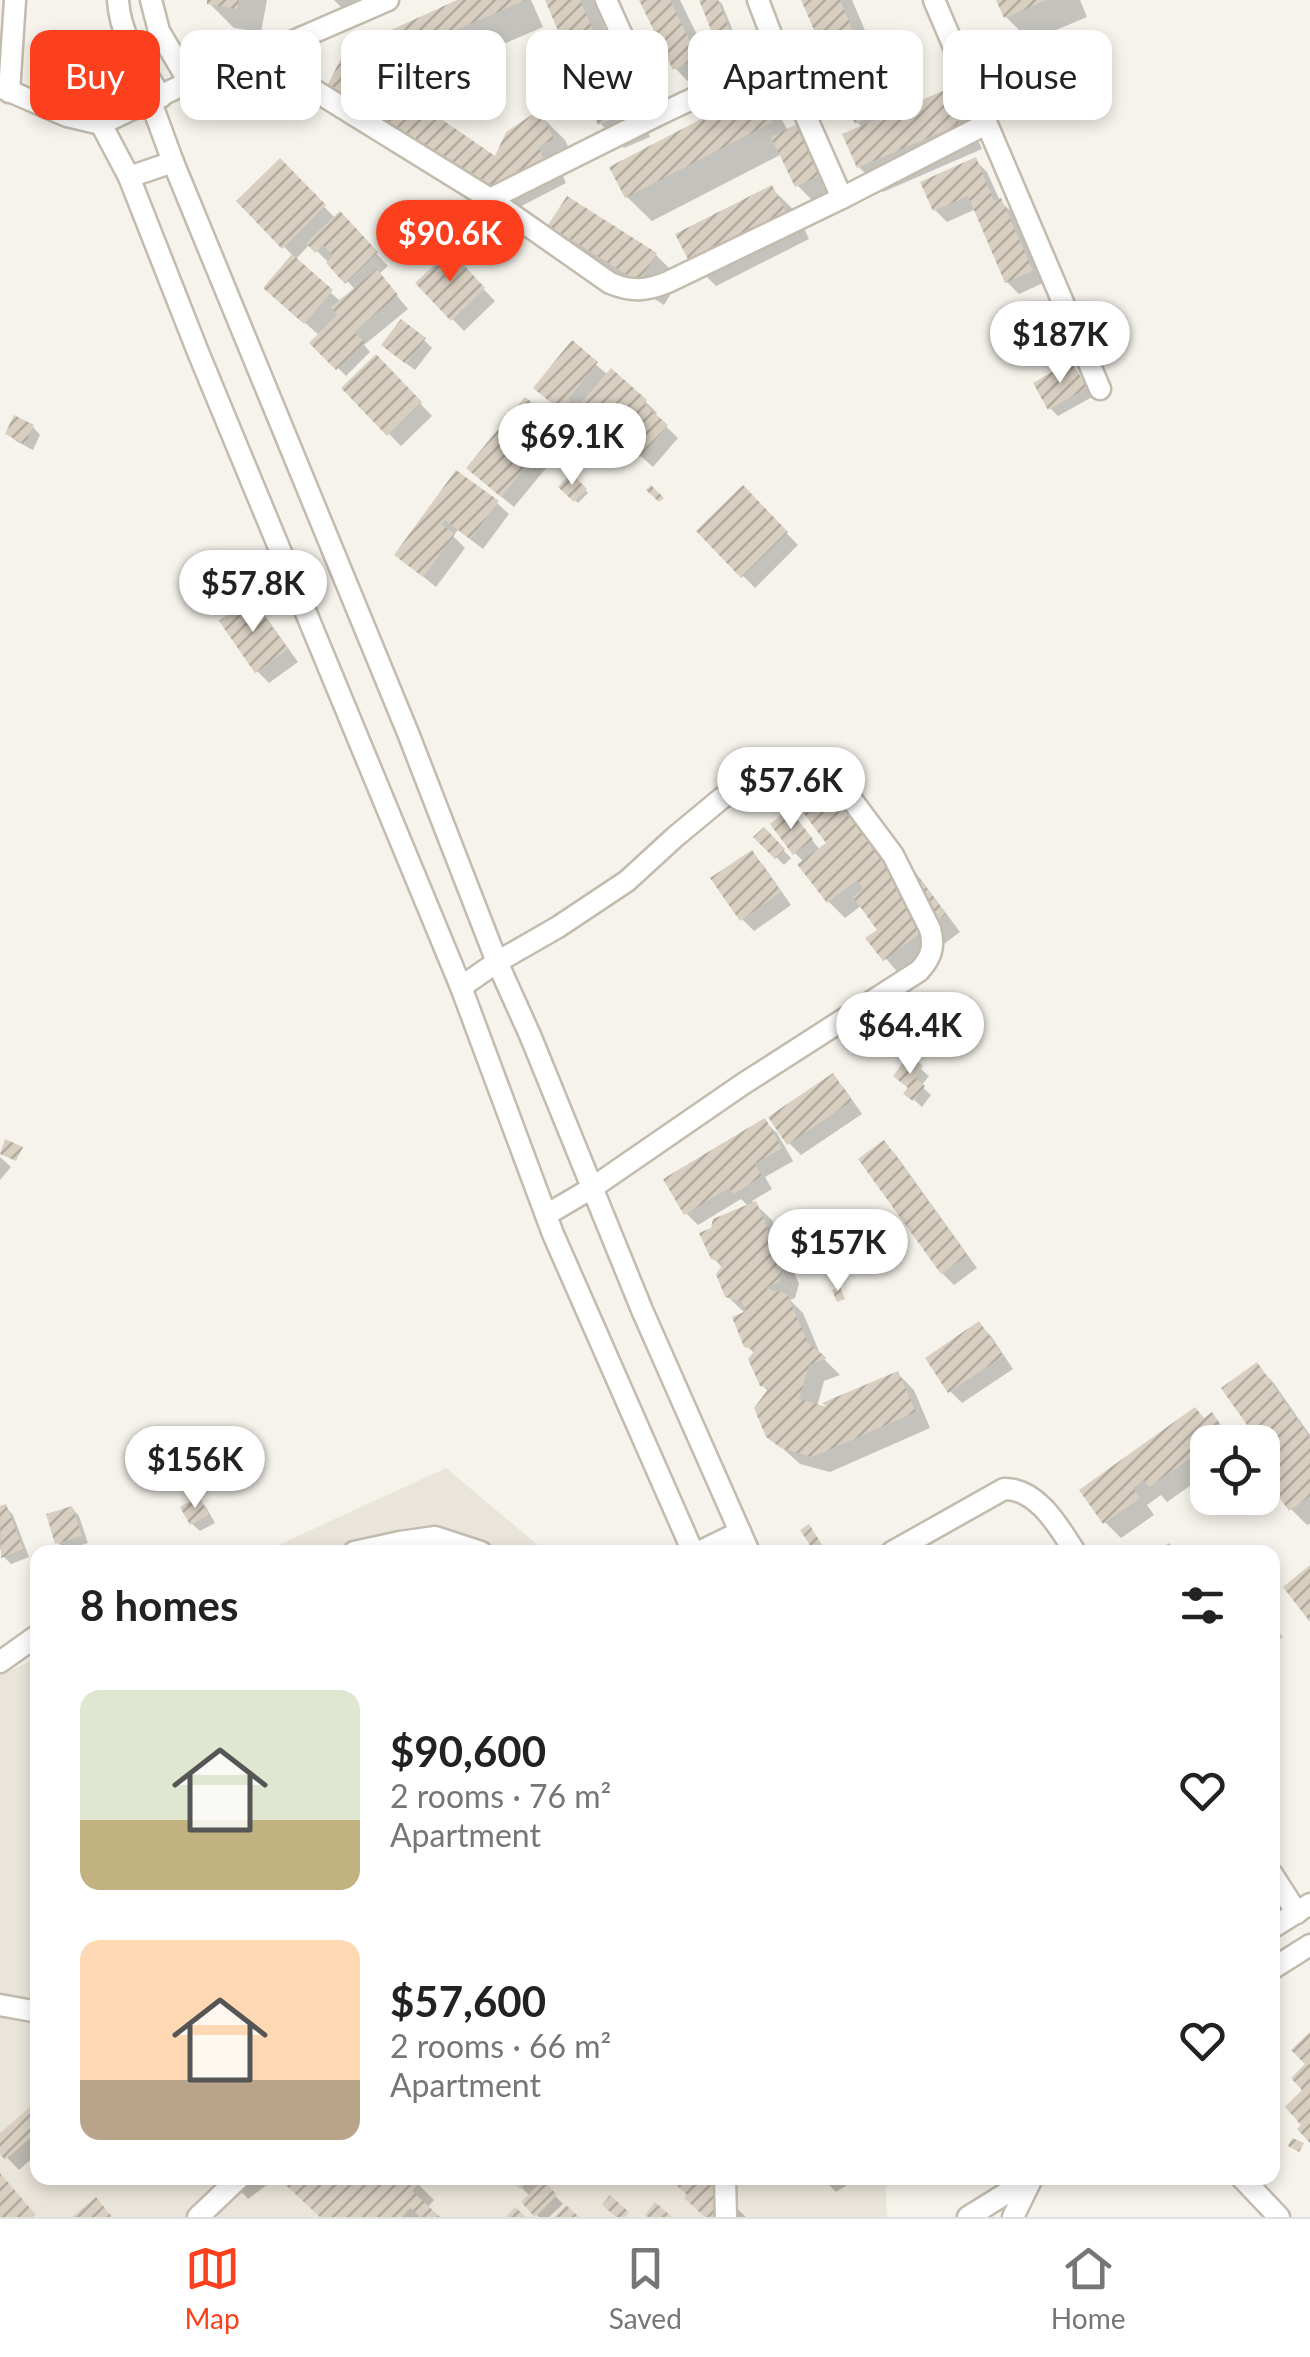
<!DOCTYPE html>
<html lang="en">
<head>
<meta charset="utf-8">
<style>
	:root { --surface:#fff; --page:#f6f6f6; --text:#222; --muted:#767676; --line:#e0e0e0; --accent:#fc3f1d }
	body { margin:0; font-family:Lato,sans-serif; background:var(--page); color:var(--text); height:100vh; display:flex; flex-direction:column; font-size:38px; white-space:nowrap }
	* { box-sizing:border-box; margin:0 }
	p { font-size:32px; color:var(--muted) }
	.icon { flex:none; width:55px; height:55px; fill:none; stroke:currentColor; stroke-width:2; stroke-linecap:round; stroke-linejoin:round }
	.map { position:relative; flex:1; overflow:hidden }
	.details { position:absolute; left:30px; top:1545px; width:1250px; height:640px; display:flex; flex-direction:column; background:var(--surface); border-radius:20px; box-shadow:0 5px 15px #0003 }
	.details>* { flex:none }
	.banner { position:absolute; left:30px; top:30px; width:1250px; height:90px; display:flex; gap:20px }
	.buttons { position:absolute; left:1190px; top:1425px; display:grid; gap:20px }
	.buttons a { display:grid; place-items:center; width:90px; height:90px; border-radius:20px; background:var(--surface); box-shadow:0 5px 15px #0003; font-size:50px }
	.price { position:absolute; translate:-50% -85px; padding:0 22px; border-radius:35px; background:#fff; color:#222; font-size:32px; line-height:65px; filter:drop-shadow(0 2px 5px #0008) }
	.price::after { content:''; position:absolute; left:50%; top:60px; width:30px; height:22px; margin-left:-15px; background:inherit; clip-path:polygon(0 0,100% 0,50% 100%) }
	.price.current { background:var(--accent); color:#fff }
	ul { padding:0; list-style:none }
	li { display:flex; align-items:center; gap:30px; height:250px; padding:0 50px }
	li span { display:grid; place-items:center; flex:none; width:280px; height:200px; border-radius:20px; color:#555 }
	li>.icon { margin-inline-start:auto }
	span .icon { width:120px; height:120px; fill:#fffc; stroke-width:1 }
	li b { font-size:42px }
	h2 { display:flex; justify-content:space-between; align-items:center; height:120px; padding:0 50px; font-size:42px }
	.chip { padding:0 35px; border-radius:20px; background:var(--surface); box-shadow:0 5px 15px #0003; font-size:35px; line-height:90px }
	.chip.current { background:var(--accent); color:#fff }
	.tab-bar { display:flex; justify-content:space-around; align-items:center; height:140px; border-top:2px solid var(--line); background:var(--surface); font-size:28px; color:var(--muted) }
	.tab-bar a { display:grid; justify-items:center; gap:5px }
	.tab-bar .current { color:var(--accent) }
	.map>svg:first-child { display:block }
</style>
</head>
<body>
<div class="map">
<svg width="1310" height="2217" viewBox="0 0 1310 2217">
	<defs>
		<pattern id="building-hatch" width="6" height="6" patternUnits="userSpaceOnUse" patternTransform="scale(2.5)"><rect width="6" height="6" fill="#d8cfc1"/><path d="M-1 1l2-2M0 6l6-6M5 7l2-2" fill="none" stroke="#b1aa9e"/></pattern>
	</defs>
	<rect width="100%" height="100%" fill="#f6f3ec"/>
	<g fill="#eae5da">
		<path d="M 446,1468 L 546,1552 L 263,1552 Z"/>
		<path d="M 37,1658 L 38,2178 L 885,2178 L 887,2217 L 0,2217 L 0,1675 Z"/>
	</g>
	<g fill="#0003" fill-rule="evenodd">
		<path d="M 210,0 L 267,0 L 261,32 L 234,28 L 209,3 Z"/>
		<path d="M 334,0 L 388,0 L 351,17 Z"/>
		<path d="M 463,0 L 531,0 L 543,27 L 396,90 L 496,160 L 540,115 L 565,140 L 577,164 L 561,171 L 566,183 L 510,212 L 355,109 L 331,84 Z"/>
		<path d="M 548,0 L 593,0 L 650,137 L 624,148 L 600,123 Z"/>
		<path d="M 642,0 L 680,0 L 720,82 L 699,93 L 675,68 Z"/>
		<path d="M 702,0 L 718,0 L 722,4 L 751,75 L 725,56 Z"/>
		<path d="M 804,0 L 852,0 L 900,112 L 945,93 L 969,118 L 982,149 L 883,192 L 859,167 L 863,128 L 857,122 Z"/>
		<path d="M 999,0 L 1080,0 L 1087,17 L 1030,41 L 1006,17 Z"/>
		<path d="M 757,93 L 781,118 L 788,131 L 848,197 L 822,210 L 798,186 L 782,154 L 652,221 L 627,197 Z"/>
		<path d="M 975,160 L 987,172 L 1000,201 L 1013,213 L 1043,283 L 1019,294 L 1007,282 L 976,209 L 947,222 L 935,210 Z"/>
		<path d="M 280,161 L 336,219 L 340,215 L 388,266 L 379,274 L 408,309 L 364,345 L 370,352 L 346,376 L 313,343 L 320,336 L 278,299 L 294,257 L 240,201 ZM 310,244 L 356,290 L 341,302 L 295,260 Z"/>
		<path d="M 771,188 L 796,212 L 809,239 L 716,286 L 692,262 Z"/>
		<path d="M 551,224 L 656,255 L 680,279 L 664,305 L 576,249 Z"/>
		<path d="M 449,254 L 495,301 L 464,331 L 418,283 Z"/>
		<path d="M 424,340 L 432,348 L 415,370 L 392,353 Z"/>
		<path d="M 572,344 L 608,375 L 645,401 L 657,413 L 655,416 L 678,438 L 653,467 L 584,405 L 579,413 L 585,418 L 580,425 L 549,400 Z"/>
		<path d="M 376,357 L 432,416 L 401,446 L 344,388 Z"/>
		<path d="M 1071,364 L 1078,372 L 1092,397 L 1058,416 L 1050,408 Z"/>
		<path d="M 525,400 L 570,439 L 514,507 L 481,480 Z"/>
		<path d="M 33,427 L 40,435 L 33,450 L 16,441 L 8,433 Z"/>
		<path d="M 457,473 L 497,503 L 509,514 L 483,549 L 458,530 L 453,536 L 465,548 L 436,587 L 397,555 Z"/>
		<path d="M 571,477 L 588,493 L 578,503 L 562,487 Z"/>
		<path d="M 743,488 L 798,545 L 755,588 L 699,531 Z"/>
		<path d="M 251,601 L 263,613 L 298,662 L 269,683 L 257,671 Z"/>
		<path d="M 855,791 L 960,932 L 901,976 L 869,939 L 881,930 L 862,905 L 845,918 L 829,902 L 801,864 L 804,862 L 795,853 L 796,820 L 820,850 L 829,843 Z"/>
		<path d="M 764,830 L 791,858 L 784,865 L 756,837 Z"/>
		<path d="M 751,853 L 763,865 L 791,905 L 754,931 L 742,919 Z"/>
		<path d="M 909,1059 L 929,1076 L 921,1086 L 931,1095 L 922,1107 L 907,1093 L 910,1089 Z"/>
		<path d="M 832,1076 L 844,1088 L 862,1114 L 801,1155 L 789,1143 Z"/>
		<path d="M 764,1121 L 777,1133 L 793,1161 L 765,1177 L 772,1189 L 752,1201 L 772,1220 L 799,1284 L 795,1298 L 790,1300 L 803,1313 L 821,1356 L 840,1375 L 824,1381 L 817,1407 L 834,1412 L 898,1374 L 914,1390 L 930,1428 L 830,1472 L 800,1464 L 768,1435 L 769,1392 L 762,1385 L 755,1354 L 746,1345 L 746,1314 L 727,1296 L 723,1268 L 713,1258 L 749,1207 L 741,1199 L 698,1225 L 686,1213 Z"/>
		<path d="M 884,1143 L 896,1155 L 977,1268 L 954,1285 L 942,1273 Z"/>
		<path d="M 0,1157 L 11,1167 L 0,1180 Z"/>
		<path d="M 979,1324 L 991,1336 L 1013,1369 L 962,1403 L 950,1391 Z"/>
		<path d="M 1256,1365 L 1273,1382 L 1310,1435 L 1310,1524 L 1307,1525 L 1291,1509 L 1281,1469 L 1224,1388 Z"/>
		<path d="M 1212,1416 L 1235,1442 L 1208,1442 L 1208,1473 L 1167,1502 L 1161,1495 L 1147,1505 L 1154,1515 L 1121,1538 L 1105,1522 L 1083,1490 Z"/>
		<path d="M 198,1499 L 206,1507 L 215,1523 L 200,1531 L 192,1524 Z"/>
		<path d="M 6,1507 L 13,1515 L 29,1557 L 11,1564 L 3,1556 L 0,1548 L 0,1509 Z"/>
		<path d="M 72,1508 L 79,1516 L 88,1543 L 65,1550 L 58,1543 Z"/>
		<path d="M 38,2103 L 38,2153 L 19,2170 L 0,2150 L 0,2136 Z"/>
		<path d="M 229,2178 L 276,2178 L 248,2199 Z"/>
		<path d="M 282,2178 L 412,2178 L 434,2200 L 427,2208 L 437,2217 L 323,2217 Z"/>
		<path d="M 512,2178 L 538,2178 L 563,2204 L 549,2217 L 539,2217 L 524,2202 L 530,2196 Z"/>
		<path d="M 679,2178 L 740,2178 L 729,2190 L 721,2194 L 746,2217 L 707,2217 L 676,2181 Z"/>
		<path d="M 822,2178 L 858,2178 L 836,2192 Z"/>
	</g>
	<g fill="url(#building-hatch)">
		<path d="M 207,0 L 239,0 L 237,9 L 207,4 Z"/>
		<path d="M 457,0 L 526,0 L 367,68 L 495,156 L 506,132 L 530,116 L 541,112 L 554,139 L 538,147 L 544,159 L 484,189 L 328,84 L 345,51 Z"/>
		<path d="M 545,0 L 580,0 L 628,112 L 598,125 Z"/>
		<path d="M 639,0 L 670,0 L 698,58 L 673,70 Z"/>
		<path d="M 699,0 L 718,0 L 745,67 L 724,76 L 717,57 L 721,55 Z"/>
		<path d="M 801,0 L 840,0 L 887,110 L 855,124 Z"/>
		<path d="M 996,0 L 1047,0 L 1004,18 Z"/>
		<path d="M 757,90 L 773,122 L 625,198 L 609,167 Z"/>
		<path d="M 945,90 L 960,124 L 857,168 L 842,134 Z"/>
		<path d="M 801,122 L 825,173 L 795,187 L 771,137 Z"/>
		<path d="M 976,157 L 994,201 L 1001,198 L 1033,271 L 1005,283 L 968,196 L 933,211 L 920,182 Z"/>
		<path d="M 280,158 L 326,205 L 282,249 L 236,201 Z"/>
		<path d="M 772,185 L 787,214 L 690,263 L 675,234 Z"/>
		<path d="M 567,196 L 657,253 L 639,282 L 548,225 Z"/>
		<path d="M 340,211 L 378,252 L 345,284 L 326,263 L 333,256 L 323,245 L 315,253 L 306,243 Z"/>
		<path d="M 450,250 L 485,288 L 451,321 L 415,283 Z"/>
		<path d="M 292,254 L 333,290 L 304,324 L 263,288 Z"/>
		<path d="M 377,269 L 398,295 L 354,332 L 365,342 L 336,370 L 309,343 L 337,315 L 331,307 Z"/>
		<path d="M 401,319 L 426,338 L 406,364 L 381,345 Z"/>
		<path d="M 572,340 L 598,362 L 568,399 L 574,405 L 566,415 L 533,388 Z"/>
		<path d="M 376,354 L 422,402 L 387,436 L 341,388 Z"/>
		<path d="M 1071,361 L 1087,388 L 1048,410 L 1033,383 Z"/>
		<path d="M 611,368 L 647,400 L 644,404 L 668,425 L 640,457 L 580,404 Z"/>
		<path d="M 525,397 L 559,425 L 501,497 L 466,468 Z"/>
		<path d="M 14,415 L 34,425 L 25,444 L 5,434 Z"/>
		<path d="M 456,470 L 499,501 L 470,539 L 445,520 L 442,525 L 455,534 L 423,577 L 394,555 Z"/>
		<path d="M 571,473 L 587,489 L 574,502 L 558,487 Z"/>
		<path d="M 651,485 L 664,498 L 659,502 L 646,490 Z"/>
		<path d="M 743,485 L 788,532 L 741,578 L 696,531 Z"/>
		<path d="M 251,598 L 288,649 L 255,673 L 219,621 Z"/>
		<path d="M 839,771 L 946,914 L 883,961 L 865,938 L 877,930 L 853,897 L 863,889 L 857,880 L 827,903 L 797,864 L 826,843 L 796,803 Z"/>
		<path d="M 789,809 L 813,839 L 793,855 L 770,824 Z"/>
		<path d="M 764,827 L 785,849 L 775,859 L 753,837 Z"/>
		<path d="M 752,850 L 781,892 L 740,921 L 710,878 Z"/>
		<path d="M 909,1055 L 923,1066 L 915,1078 L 925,1086 L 913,1101 L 903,1094 L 908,1088 L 893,1076 Z"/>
		<path d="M 833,1073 L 852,1101 L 787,1145 L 768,1117 Z"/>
		<path d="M 765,1118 L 782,1148 L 755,1164 L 762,1176 L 733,1194 L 729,1188 L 684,1215 L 663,1179 Z"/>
		<path d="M 5,1139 L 23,1147 L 16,1161 L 0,1154 Z"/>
		<path d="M 884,1140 L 967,1255 L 941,1274 L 858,1159 Z"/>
		<path d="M 756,1201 L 783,1266 L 779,1282 L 765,1288 L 787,1294 L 808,1343 L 827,1358 L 809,1365 L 799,1399 L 827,1407 L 822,1403 L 898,1371 L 916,1412 L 812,1457 L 781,1448 L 766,1437 L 754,1408 L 769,1388 L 760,1386 L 748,1359 L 755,1350 L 744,1347 L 732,1317 L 746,1311 L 742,1302 L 725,1297 L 716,1274 L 724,1263 L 711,1259 L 699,1233 L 711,1228 L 713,1219 Z"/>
		<path d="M 840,1287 L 845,1299 L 837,1302 L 832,1290 Z"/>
		<path d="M 979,1321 L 1003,1356 L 948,1393 L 925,1358 Z"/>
		<path d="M 1257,1362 L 1310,1438 L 1310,1496 L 1289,1511 L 1265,1477 L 1277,1468 L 1262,1447 L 1262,1442 L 1259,1442 L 1221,1388 Z"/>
		<path d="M 1195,1407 L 1204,1418 L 1212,1412 L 1226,1432 L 1212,1442 L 1208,1442 L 1208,1446 L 1149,1487 L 1144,1480 L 1133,1488 L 1140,1498 L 1103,1524 L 1079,1490 Z"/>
		<path d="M 199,1496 L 209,1515 L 190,1525 L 180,1507 Z"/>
		<path d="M 6,1504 L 23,1549 L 1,1558 L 0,1506 Z"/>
		<path d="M 72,1506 L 82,1536 L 55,1544 L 46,1514 Z"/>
		<path d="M 809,1524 L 822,1545 L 814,1551 L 800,1530 Z"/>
		<path d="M 1169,1543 L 1176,1552 L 1156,1552 Z"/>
		<path d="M 1310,1565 L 1310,1622 L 1283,1587 Z"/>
		<path d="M 1272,1624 L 1283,1637 L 1272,1645 Z"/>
		<path d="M 1310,2032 L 1310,2143 L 1297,2129 L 1301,2125 L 1285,2107 L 1302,2090 L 1291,2078 L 1305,2064 L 1291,2050 Z"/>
		<path d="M 38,2100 L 38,2131 L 5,2160 L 0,2154 L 0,2133 Z"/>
		<path d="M 1292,2138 L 1304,2143 L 1299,2152 L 1288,2146 Z"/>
		<path d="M 0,2173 L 35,2214 L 32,2217 L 0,2217 Z"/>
		<path d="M 278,2178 L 415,2178 L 420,2182 L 412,2191 L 440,2217 L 420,2217 L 410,2208 L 402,2217 L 320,2217 Z"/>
		<path d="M 509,2178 L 531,2178 L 520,2189 Z"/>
		<path d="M 675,2178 L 707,2178 L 735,2202 L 722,2217 L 705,2217 L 684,2198 L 687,2195 L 672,2181 Z"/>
		<path d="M 543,2180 L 557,2195 L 535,2217 L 521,2202 Z"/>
		<path d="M 610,2195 L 629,2212 L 625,2217 L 616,2217 L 602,2205 Z"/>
		<path d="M 96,2197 L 112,2217 L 72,2217 Z"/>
		<path d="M 655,2202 L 672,2217 L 648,2217 L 645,2215 Z"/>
		<path d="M 566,2205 L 579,2217 L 555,2217 Z"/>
		<path d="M 515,2207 L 526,2217 L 506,2217 Z"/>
	</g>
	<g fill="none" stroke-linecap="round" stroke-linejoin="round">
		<defs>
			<g id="minor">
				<path d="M 118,0 C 120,37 142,66 161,97"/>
				<path d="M 151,0 L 159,31 L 189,82"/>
				<path d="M 758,0 L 780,58 L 842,198"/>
				<path d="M 934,0 L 1100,389"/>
				<path d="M 259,56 L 490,199 L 610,283 C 632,292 646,291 668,282 L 842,198 L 986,124"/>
				<path d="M 0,87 L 67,116 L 101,124 L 189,82 L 259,56 L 388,0"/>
				<path d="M 9,92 L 15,0"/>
				<path d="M 151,102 L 173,162 L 408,733 L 497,962 L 530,1035 L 642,1310 L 749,1552"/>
				<path d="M 658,115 L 780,58"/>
				<path d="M 101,124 L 129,177 L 198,352 L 461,987 L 553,1234 L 693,1552"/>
				<path d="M 129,177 L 173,162"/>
				<path d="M 490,199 L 658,115 L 606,0"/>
				<path d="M 461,987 L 497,962 L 558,927 L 627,881 L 675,837 L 722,798 L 743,786 L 789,777 L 808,777 L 831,783 L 849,796 L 893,855 L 930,929 C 935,947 931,958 919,971 L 743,1084 L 592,1188 L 546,1215"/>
				<path d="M 354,1552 L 400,1542 L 435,1537 L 481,1552"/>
				<path d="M 699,1552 L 740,1532"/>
				<path d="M 892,1552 L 1004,1489 C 1037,1488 1059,1527 1075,1552"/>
				<path d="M 0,1662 L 38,1635"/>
				<path d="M 1272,1874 L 1297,1913"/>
				<path d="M 1272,1928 L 1310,1904"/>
				<path d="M 1272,1969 L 1310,1945"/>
				<path d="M 0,2005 L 38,2012"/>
				<path d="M 725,2178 L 726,2217"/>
				<path d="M 1242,2178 L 1279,2217"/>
				<path d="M 198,2217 L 239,2178"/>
				<path d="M 968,2217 L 1031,2178"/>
				<path d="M 1013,2217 L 1032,2178"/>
			</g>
		</defs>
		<use href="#minor" stroke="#c2bbae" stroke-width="25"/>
		<use href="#minor" stroke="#fff" stroke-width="20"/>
	</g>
</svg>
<div class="buttons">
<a><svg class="icon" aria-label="locate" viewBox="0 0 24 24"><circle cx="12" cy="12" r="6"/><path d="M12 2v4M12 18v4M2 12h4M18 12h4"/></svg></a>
</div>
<b class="price current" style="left:450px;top:285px">$90.6K</b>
<b class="price" style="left:1060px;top:386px">$187K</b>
<b class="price" style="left:572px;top:488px">$69.1K</b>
<b class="price" style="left:253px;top:635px">$57.8K</b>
<b class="price" style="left:791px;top:832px">$57.6K</b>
<b class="price" style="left:910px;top:1077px">$64.4K</b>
<b class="price" style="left:838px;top:1294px">$157K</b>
<b class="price" style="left:195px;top:1511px">$156K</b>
<div class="banner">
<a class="chip current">Buy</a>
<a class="chip">Rent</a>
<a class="chip">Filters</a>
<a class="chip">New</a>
<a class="chip">Apartment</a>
<a class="chip">House</a>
</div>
<section class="details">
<h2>8 homes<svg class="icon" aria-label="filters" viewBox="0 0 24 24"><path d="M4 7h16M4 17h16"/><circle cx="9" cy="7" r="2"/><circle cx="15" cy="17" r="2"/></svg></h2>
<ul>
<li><span style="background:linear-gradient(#dfe7d0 65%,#c2b280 0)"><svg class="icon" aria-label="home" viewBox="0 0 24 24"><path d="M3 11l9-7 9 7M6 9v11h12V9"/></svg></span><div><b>$90,600</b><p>2 rooms · 76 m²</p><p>Apartment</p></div><svg class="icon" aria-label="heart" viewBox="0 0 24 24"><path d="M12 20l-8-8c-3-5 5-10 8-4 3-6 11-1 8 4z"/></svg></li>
<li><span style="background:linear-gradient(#ffd9b3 70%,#b9a48a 0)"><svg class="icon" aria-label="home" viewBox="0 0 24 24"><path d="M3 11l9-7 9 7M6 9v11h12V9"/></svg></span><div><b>$57,600</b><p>2 rooms · 66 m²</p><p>Apartment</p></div><svg class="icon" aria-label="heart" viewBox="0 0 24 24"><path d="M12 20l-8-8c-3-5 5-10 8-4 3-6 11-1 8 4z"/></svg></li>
</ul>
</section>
</div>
<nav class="tab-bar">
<a class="current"><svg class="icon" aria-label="map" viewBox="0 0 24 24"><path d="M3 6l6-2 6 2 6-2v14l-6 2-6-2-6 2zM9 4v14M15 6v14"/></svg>Map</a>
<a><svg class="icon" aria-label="saved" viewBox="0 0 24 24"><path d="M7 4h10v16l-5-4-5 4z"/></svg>Saved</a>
<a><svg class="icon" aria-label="home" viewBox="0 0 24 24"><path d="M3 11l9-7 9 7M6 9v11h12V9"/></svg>Home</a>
</nav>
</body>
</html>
